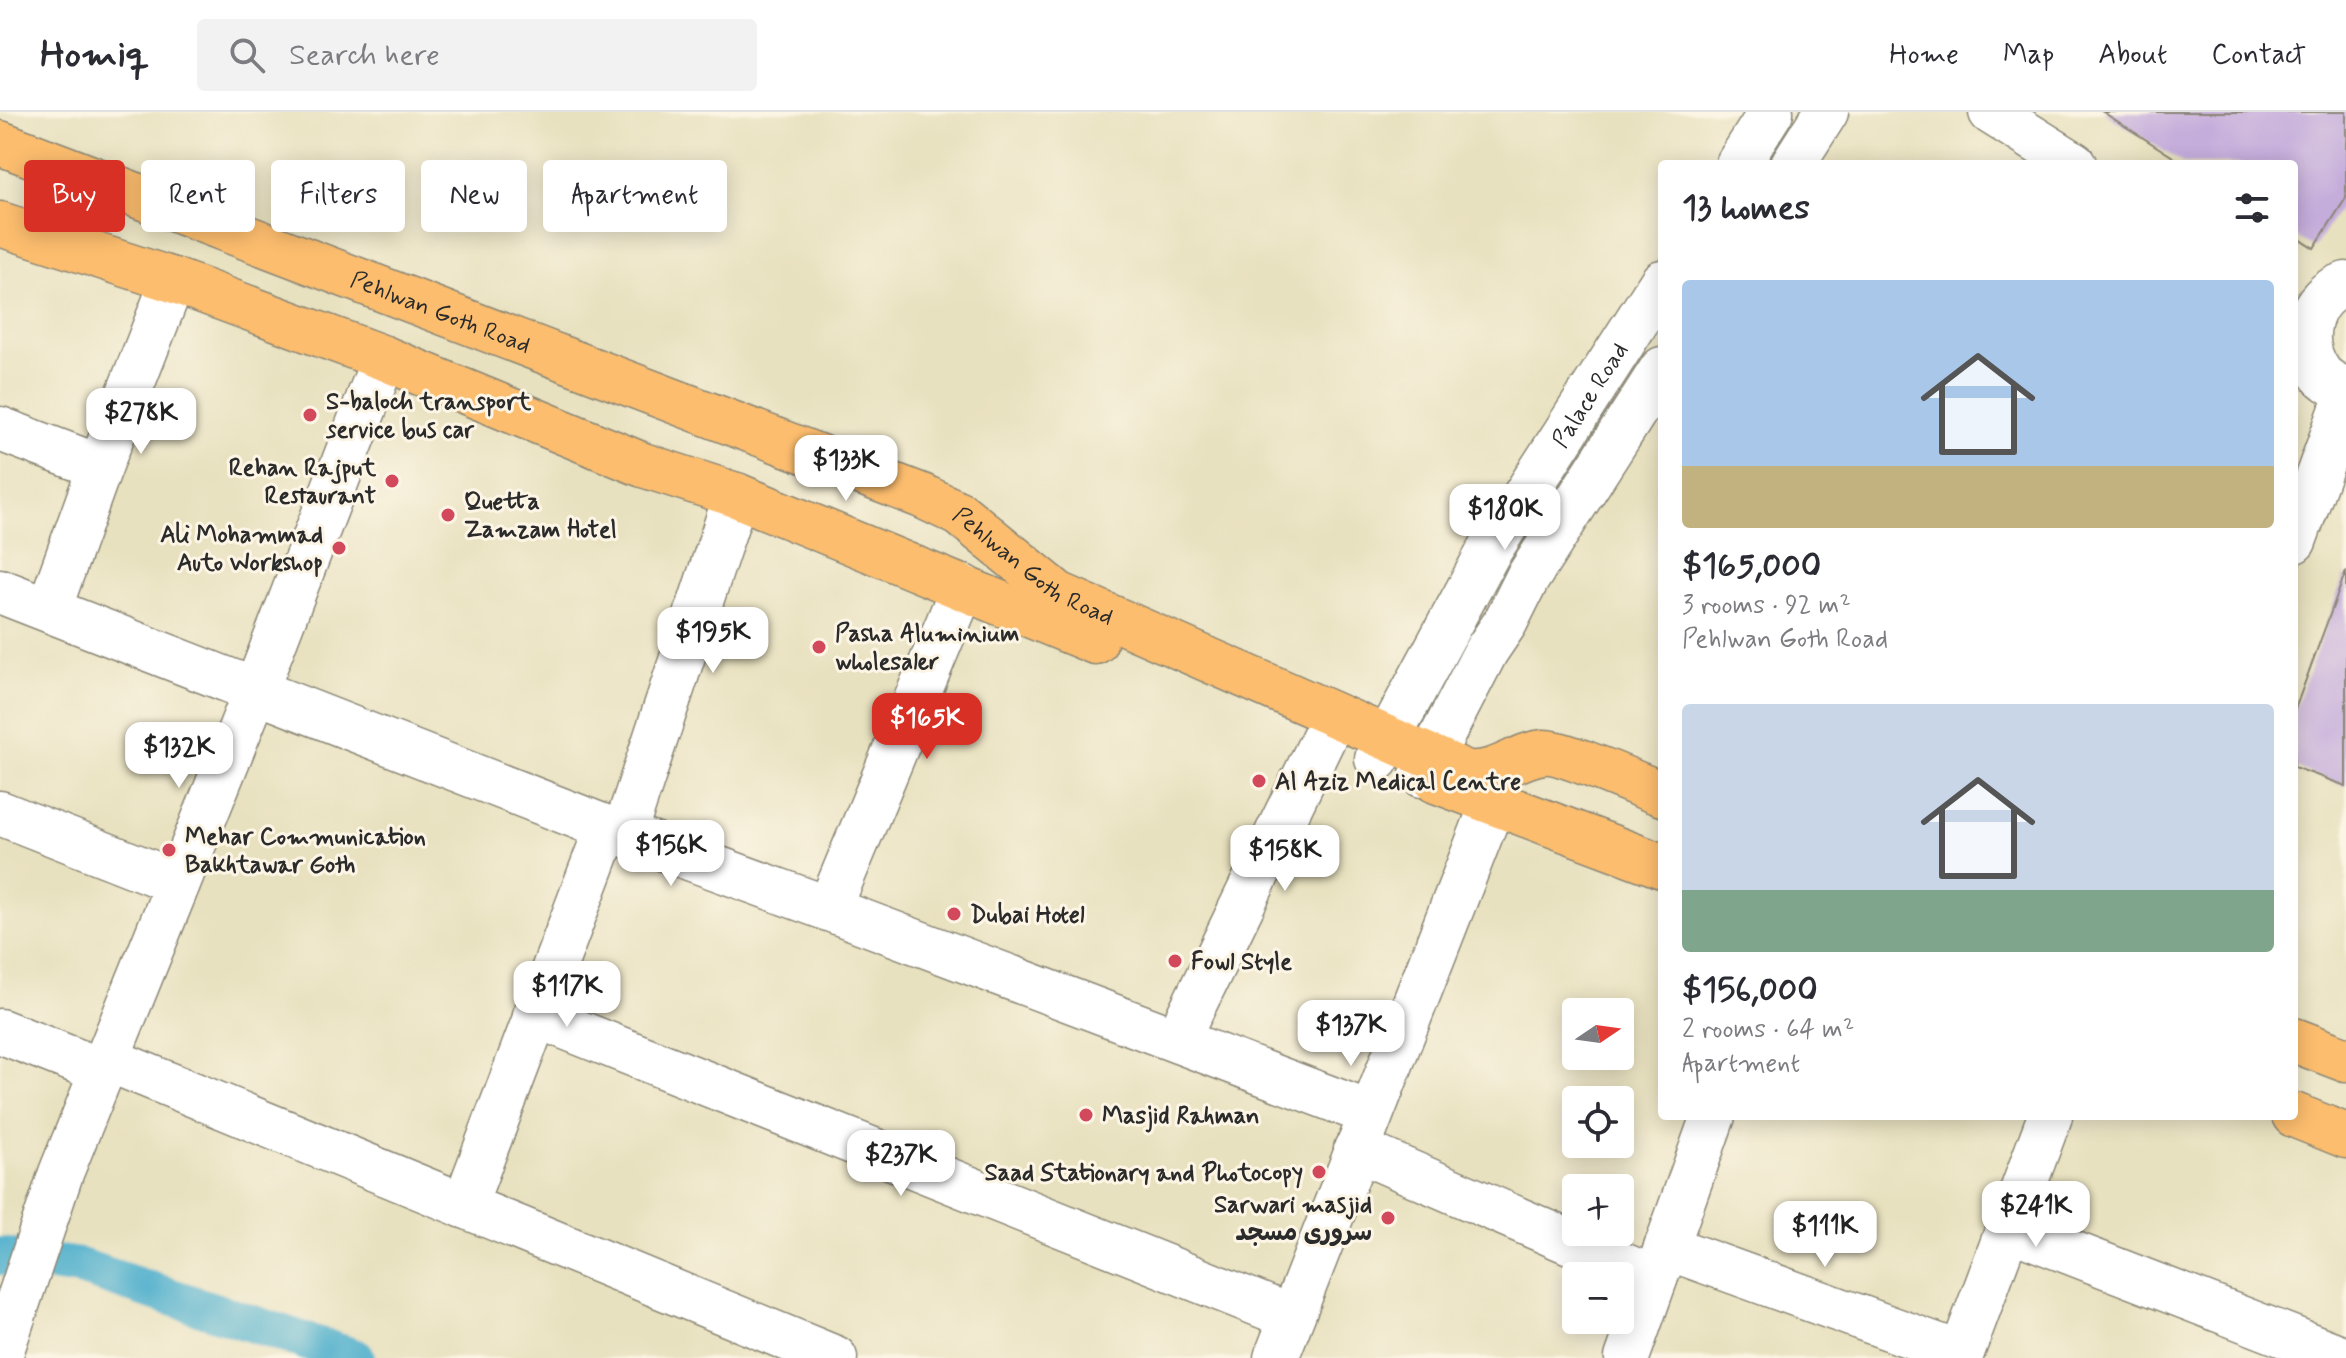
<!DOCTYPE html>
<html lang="en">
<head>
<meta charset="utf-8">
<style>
	:root { --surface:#fff; --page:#f2f2f3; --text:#2b2b33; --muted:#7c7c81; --line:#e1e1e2; --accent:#d93025 }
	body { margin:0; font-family:Mynerve,"Playpen Sans Arabic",sans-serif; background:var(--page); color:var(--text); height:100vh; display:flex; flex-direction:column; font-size:30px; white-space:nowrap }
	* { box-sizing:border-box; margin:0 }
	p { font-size:26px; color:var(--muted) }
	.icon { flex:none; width:44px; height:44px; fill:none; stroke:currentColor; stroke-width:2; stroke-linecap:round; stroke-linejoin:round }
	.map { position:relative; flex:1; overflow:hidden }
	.drawer { position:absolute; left:1658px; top:48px; width:640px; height:960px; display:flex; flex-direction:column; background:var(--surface); border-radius:8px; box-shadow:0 4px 20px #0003 }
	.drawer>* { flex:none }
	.hud { position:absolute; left:24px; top:48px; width:760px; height:72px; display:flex; gap:16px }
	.needle { width:52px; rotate:77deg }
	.tools { position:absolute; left:1562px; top:886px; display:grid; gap:16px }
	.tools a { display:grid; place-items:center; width:72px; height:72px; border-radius:8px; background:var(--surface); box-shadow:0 4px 20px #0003; font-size:40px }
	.price { position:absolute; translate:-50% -68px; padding:0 18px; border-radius:16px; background:#fff; color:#222; font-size:26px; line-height:52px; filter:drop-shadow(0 2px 4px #0008) }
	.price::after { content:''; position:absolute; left:50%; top:48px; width:24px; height:18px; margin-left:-12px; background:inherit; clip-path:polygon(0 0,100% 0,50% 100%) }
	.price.selected { background:var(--accent); color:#fff }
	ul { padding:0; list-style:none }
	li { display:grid; align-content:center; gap:16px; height:424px; padding:0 24px }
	li span { display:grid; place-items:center; height:248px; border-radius:8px; color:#555 }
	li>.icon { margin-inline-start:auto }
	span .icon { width:144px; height:144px; fill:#fffc; stroke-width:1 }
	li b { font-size:34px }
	h2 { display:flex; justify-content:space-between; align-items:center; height:96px; padding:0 24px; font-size:34px }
	.pill { padding:0 28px; border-radius:8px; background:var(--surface); box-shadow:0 4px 20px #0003; font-size:28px; line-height:72px }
	.pill.selected { background:var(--accent); color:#fff }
	header { display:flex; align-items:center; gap:48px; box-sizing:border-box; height:112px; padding:0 40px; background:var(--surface); border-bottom:2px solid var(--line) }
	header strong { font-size:38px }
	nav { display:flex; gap:44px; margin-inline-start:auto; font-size:28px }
	.search { width:560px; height:72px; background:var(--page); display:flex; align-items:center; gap:20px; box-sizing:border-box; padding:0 28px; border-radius:8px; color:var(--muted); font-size:30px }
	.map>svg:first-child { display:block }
</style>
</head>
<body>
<header>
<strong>Homiq</strong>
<div class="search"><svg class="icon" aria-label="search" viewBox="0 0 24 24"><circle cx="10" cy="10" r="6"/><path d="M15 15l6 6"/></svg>Search here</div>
<nav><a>Home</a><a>Map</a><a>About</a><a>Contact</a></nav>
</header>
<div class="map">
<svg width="2346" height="1246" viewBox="0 0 2346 1246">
	<rect width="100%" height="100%" fill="#fcf5e5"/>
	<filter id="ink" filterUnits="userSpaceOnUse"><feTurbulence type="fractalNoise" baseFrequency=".0125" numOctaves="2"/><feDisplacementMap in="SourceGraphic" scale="16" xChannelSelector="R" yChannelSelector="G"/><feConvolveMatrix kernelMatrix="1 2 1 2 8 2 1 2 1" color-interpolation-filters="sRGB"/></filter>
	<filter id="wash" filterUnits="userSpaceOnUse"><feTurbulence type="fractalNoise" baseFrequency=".006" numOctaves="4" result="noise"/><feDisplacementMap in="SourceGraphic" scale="32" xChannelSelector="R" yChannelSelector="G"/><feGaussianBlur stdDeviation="1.8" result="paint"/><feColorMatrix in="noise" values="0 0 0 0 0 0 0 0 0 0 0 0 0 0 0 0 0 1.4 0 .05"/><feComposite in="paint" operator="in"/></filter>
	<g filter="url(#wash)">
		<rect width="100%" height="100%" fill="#e8e1bf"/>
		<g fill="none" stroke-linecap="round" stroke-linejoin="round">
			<path stroke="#4dafcc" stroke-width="38" d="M 0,1144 L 80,1155 L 356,1246"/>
		</g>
		<g id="blocks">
			<g fill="#c4acdb">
				<path d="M 2103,0 L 2346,0 L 2346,86 L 2314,136 L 2294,123 L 2294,52 L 2184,52 Z"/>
				<path d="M 2346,459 L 2346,674 L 2294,655 L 2294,600 Z"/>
			</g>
		</g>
	</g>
	<g filter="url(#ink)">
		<use href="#blocks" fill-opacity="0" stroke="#8a8675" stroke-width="2"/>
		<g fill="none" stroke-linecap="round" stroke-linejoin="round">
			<defs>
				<g id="minor">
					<path d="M 1991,0 L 2074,52"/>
					<path d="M 1738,52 L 1771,0"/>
					<path d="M 1793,52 L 1826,0"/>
					<path d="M 2346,172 C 2308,183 2297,229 2320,261 C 2325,268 2338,274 2346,279"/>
					<path d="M 0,317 L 100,355"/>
					<path d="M 2294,429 L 2346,286"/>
					<path d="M 0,479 L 607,716 L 829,797 L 1369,1001"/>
					<path d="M 49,497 L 100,355 L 173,168"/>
					<path id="s1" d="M 1377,647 L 1488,441 L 1662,170"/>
					<path d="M 1422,663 L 1486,539 L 1505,511 L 1527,467 L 1662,257"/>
					<path d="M 0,701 L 178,771"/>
					<path d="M 624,722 L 736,383"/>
					<path d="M 829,797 L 963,475"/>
					<path d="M 535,903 L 1291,1205"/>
					<path d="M 0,919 L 102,959"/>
					<path d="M 1177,928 L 1334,604"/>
					<path d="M 107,947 L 835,1246"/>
					<path d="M 1356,1037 L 1655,1167"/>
					<path d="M 464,1094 L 607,716"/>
					<path d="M 2008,1116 L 2343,1246"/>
					<path d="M 1666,1135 L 1961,1242"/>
					<path d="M 0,1244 L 61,1061 L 256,578 L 384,246"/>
					<path d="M 1276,1246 L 1493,691"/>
					<path d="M 1627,1246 L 1713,1004"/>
					<path d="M 1960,1246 L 2050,1004"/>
				</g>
				<g id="major">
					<path id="s2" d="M 0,31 L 922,384 L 960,402 L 1058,482 L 1467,661 C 1501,663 1515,643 1544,640 C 1561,638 1641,674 1662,682"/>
					<path d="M 0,112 L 173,168 L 384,246 L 643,353 L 736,383 L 1095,530"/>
					<path d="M 1436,669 L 1662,754"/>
					<path d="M 2294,928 L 2346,948"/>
					<path d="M 2294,1003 L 2346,1024"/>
				</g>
			</defs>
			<use href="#minor" stroke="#8a8675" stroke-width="47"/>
			<use href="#major" stroke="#8a8675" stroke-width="47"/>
			<use href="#minor" stroke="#fff" stroke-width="44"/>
			<use href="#major" stroke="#fcbd6e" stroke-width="44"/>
		</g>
	</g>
	<g fill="#d1495b" stroke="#fcf5e5" stroke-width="3">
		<circle cx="310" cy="303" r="8"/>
		<circle cx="392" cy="369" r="8"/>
		<circle cx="448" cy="403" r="8"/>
		<circle cx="339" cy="436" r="8"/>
		<circle cx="819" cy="535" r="8"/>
		<circle cx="1259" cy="669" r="8"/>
		<circle cx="169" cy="738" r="8"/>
		<circle cx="954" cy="802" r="8"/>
		<circle cx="1175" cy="849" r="8"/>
		<circle cx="1086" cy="1003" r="8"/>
		<circle cx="1319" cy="1060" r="8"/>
		<circle cx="1388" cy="1106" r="8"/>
	</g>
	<g text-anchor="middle" stroke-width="6" stroke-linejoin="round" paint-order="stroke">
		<g font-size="24" fill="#2b2b2b" stroke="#fcf5e5">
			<text dy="8" stroke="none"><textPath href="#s2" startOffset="472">Pehlwan Goth Road</textPath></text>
			<text dy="8" stroke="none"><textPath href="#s1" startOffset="422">Palace Road</textPath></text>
			<text dy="8" stroke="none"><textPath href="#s2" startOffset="1120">Pehlwan Goth Road</textPath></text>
		</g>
		<g font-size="24" font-weight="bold" fill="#2b2b2b" stroke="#fcf5e5" text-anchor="start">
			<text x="326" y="297">S-baloch transport<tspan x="326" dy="28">service bus car</tspan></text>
			<text x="376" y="363" text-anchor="end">Rehan Rajput<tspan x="376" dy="28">Restaurant</tspan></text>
			<text x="464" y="397">Quetta<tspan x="464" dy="28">Zamzam Hotel</tspan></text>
			<text x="323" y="430" text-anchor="end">Ali Mohammad<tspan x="323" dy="28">Auto Workshop</tspan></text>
			<text x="835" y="529">Pasha Aluminium<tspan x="835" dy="28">wholesaler</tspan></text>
			<text x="1275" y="677">Al Aziz Medical Centre</text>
			<text x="185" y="732">Mehar Communication<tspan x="185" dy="28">Bakhtawar Goth</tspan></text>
			<text x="970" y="810">Dubai Hotel</text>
			<text x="1191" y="857">Fowl Style</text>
			<text x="1102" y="1011">Masjid Rahman</text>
			<text x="1303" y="1068" text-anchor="end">Saad Stationary and Photocopy</text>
			<text x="1372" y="1100" text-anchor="end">Sarwari masjid<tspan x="1372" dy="28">سروری مسجد</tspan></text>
		</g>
	</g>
</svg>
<div class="tools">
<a><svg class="needle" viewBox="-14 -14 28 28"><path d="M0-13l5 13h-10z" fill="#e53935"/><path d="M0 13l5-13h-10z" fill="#7c7c81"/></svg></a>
<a><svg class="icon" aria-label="locate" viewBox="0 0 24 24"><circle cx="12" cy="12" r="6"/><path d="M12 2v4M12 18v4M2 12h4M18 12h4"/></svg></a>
<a>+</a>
<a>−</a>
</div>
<b class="price" style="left:141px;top:344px">$278K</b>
<b class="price" style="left:846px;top:391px">$133K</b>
<b class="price" style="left:1505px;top:440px">$180K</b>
<b class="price" style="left:713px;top:563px">$195K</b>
<b class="price selected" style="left:927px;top:649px">$165K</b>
<b class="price" style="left:179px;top:678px">$132K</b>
<b class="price" style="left:671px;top:776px">$156K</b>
<b class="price" style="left:1285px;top:781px">$158K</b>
<b class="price" style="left:567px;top:917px">$117K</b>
<b class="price" style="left:1351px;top:956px">$137K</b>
<b class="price" style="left:901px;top:1086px">$237K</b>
<b class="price" style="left:2036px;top:1137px">$241K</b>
<b class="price" style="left:1825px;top:1157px">$111K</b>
<div class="hud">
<a class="pill selected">Buy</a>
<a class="pill">Rent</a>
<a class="pill">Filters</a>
<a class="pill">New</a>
<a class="pill">Apartment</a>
</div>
<section class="drawer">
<h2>13 homes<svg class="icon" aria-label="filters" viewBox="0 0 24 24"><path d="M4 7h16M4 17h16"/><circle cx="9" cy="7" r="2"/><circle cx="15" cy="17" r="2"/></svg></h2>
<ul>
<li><span style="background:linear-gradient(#a9c7e8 75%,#c2b280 0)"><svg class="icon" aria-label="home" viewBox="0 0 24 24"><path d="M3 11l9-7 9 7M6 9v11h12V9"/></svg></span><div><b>$165,000</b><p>3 rooms · 92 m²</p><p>Pehlwan Goth Road</p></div></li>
<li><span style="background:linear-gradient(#c9d6e8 75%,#7fa58c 0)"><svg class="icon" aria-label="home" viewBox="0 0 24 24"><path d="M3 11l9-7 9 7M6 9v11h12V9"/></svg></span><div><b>$156,000</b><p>2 rooms · 64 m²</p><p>Apartment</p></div></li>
</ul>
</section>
</div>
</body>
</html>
